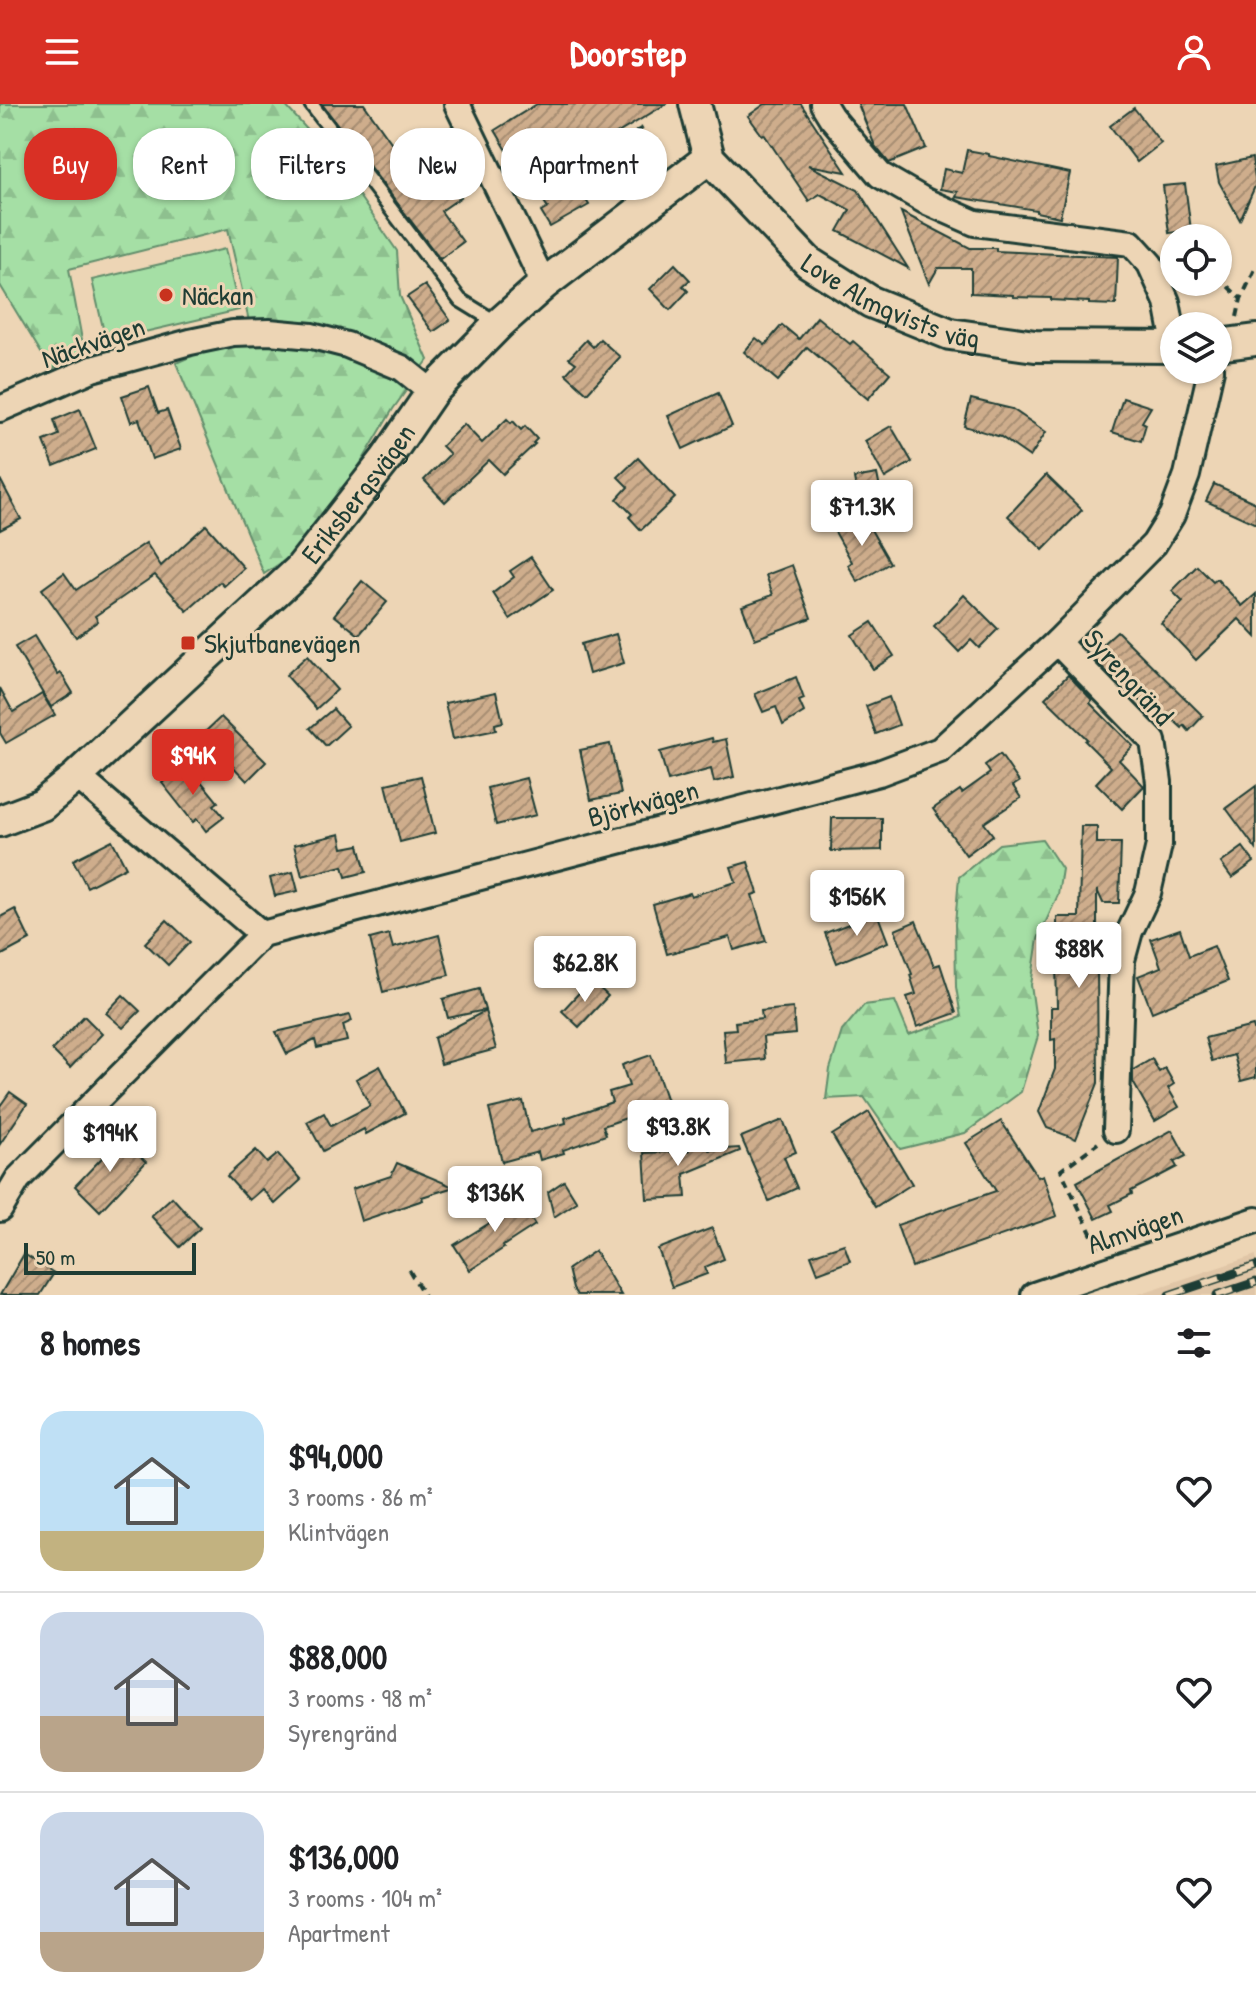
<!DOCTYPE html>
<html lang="en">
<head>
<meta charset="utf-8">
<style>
	:root { --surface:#fff; --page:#f2f2f2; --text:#202124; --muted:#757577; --line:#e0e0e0; --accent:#d93025 }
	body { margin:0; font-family:"Patrick Hand",sans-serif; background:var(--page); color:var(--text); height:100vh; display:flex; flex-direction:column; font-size:30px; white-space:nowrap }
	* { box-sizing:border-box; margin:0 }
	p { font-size:26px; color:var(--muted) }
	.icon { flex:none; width:44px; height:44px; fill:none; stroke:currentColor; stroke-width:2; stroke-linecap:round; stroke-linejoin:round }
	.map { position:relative; height:1191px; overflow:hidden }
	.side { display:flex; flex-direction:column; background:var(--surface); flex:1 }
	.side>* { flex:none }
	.top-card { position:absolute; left:24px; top:24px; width:800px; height:72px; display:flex; gap:16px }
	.fabs { position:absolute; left:1160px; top:120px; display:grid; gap:16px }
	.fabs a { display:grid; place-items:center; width:72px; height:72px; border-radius:50%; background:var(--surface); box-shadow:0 2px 6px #0004; font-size:40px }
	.scale { position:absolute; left:24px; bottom:20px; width:172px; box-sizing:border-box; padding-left:8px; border:4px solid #1f3d34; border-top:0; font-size:22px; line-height:28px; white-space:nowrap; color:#1f3d34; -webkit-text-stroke:6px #edd5b5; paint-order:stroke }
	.price { position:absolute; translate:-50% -68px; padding:0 18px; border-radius:8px; background:#fff; color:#222; font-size:26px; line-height:52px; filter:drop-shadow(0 2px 4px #0008) }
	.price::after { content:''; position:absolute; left:50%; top:48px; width:24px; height:18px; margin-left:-12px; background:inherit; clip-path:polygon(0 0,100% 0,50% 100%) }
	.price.active { background:var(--accent); color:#fff }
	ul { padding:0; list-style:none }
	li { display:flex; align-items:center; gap:24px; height:200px; padding:0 40px }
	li+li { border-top:2px solid var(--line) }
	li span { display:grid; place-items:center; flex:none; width:224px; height:160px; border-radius:24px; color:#555 }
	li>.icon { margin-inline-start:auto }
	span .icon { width:96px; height:96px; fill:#fffc; stroke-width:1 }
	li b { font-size:34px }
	h2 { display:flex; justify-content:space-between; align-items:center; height:96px; padding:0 40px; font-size:34px }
	.chip { padding:0 28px; border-radius:32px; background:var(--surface); box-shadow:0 2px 6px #0004; font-size:28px; line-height:72px }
	.chip.active { background:var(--accent); color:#fff }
	header { display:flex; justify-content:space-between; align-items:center; height:104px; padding:0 40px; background:var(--accent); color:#fff; font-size:36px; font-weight:700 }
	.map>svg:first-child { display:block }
</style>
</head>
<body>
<header><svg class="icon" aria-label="menu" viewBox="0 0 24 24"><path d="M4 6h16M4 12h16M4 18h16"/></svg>Doorstep<svg class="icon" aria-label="person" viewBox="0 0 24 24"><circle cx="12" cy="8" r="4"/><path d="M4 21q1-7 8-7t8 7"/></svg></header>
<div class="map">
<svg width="1256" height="1191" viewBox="0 0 1256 1191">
	<defs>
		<pattern id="forest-firs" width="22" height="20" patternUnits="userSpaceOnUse" patternTransform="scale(2)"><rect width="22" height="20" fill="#a5dfa5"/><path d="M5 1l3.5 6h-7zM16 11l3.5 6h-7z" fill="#8ec08f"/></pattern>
		<pattern id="building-hatch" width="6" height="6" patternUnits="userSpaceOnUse" patternTransform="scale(2)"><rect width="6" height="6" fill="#cead8c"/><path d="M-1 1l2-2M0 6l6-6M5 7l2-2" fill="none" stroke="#a78e73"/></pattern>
	</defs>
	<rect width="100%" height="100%" fill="#edd5b5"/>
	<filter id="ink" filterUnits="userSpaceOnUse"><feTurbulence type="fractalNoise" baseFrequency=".0125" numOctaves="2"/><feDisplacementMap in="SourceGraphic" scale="16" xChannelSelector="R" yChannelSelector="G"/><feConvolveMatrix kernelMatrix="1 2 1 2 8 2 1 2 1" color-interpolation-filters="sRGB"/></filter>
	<g filter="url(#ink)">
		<path fill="#e0c6a7" d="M 1256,1151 L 1256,1191 L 1136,1191 L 1198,1170 Z"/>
		<path fill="#a5dfa5" stroke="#628e6c" stroke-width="2" d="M 225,145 L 239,206 L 106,237 L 92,176 Z"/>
		<g fill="url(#forest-firs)" stroke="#628e6c" stroke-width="2">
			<path d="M 0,0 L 284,0 L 333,54 L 397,147 L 400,192 L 428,256 L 393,305 L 364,354 L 309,440 L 264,470 L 176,259 L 251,226 L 228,125 L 69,165 L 85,252 L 51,265 L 0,181 Z"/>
			<path d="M 1042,735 L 1062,765 L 1058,791 L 1038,835 L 1031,881 L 1038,932 L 1021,988 L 965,1029 L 900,1045 L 864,993 L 826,995 L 830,965 L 842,927 L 864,901 L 895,897 L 909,931 L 961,913 L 956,883 L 955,820 L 959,773 L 999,740 Z"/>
		</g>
		<g fill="url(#building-hatch)" stroke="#1f3d34" stroke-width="2">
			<path d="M 322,0 L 364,0 L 430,93 L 450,78 L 461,93 L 441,107 L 463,138 L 440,155 Z"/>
			<path d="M 537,0 L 666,0 L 565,61 L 589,101 L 550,123 L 541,108 L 548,104 L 522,62 L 518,65 L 495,26 Z"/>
			<path d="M 765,0 L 801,0 L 846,68 L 808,61 L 858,86 L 908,164 L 838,127 L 850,106 L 820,90 L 809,97 L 764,30 L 762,31 L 748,12 Z"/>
			<path d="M 858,0 L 907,0 L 926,44 L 889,59 L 875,42 Z"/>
			<path d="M 1134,4 L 1161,39 L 1137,58 L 1110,22 Z"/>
			<path d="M 967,46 L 989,50 L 989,52 L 1070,69 L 1060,113 L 1036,108 L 1036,106 L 956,93 L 958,88 L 940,85 L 944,65 L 962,69 Z"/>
			<path d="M 1252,54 L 1256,80 L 1240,116 L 1219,78 L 1216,62 Z"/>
			<path d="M 1185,80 L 1191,126 L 1169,129 L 1163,82 Z"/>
			<path d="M 901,108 L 970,144 L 996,144 L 996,147 L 1037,149 L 1118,153 L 1116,201 L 1089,200 L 1089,198 L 1051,196 L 1051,194 L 1013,193 L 1013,191 L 971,189 L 971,164 L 938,164 L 929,180 Z"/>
			<path d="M 675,160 L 690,176 L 683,182 L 688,187 L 670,206 L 650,185 Z"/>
			<path d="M 425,181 L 450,216 L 433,228 L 407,193 Z"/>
			<path d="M 817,213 L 850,240 L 853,237 L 890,269 L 868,295 L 807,243 L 778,277 L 744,248 L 756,234 L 765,241 L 782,221 L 799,235 Z"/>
			<path d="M 600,235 L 620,253 L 587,289 L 566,270 L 576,259 L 569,254 L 586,236 L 593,243 Z"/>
			<path d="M 149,283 L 158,309 L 167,306 L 181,345 L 152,355 L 139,315 L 131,318 L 122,292 Z"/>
			<path d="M 718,289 L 732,322 L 683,345 L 668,312 Z"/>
			<path d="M 1123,294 L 1151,303 L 1142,318 L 1146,320 L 1141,337 L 1112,328 Z"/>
			<path d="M 971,295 L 1012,305 L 1046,328 L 1030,353 L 1001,333 L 964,322 Z"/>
			<path d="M 80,305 L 96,345 L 54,362 L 44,337 L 59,331 L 54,316 Z"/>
			<path d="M 507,315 L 511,319 L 513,317 L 521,326 L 525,322 L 537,335 L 533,339 L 535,340 L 503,370 L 489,356 L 445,398 L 424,376 L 450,350 L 442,342 L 464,320 L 482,339 Z"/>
			<path d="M 891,322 L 912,358 L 885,374 L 865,337 Z"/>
			<path d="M 638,354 L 675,394 L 641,426 L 629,413 L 632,410 L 617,395 L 628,383 L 618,373 Z"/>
			<path d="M 877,370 L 881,390 L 858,394 L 854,374 Z"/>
			<path d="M 1046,371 L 1082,406 L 1043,446 L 1008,412 Z"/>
			<path d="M 0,375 L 21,415 L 0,426 Z"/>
			<path d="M 1214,380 L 1256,399 L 1256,420 L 1206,397 Z"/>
			<path d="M 862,410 L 890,459 L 858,478 L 848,461 L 852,458 L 834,426 Z"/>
			<path d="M 206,421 L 244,464 L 224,482 L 220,478 L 187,507 L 155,471 L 95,512 L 98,517 L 76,533 L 42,485 L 64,469 L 76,486 L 146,439 L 161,462 Z"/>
			<path d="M 531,453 L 553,486 L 510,515 L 493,489 L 514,473 L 510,467 Z"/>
			<path d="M 792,461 L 811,514 L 755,535 L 742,502 L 773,491 L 766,471 Z"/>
			<path d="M 1197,462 L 1213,478 L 1217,475 L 1242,502 L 1256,490 L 1256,533 L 1239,515 L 1196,556 L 1161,519 L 1183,498 L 1172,487 Z"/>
			<path d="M 362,477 L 387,498 L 359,531 L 334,511 Z"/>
			<path d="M 964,491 L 998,525 L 979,544 L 971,536 L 959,548 L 934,522 Z"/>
			<path d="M 872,518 L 894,552 L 873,565 L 852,531 Z"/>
			<path d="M 1117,527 L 1203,612 L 1189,627 L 1184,621 L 1182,624 L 1170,613 L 1164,620 L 1116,573 L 1114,575 L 1090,551 Z"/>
			<path d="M 616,530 L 624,559 L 589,570 L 581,540 Z"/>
			<path d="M 34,532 L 58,571 L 61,569 L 73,589 L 51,603 L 15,543 Z"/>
			<path d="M 307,552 L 337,586 L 316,605 L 286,571 Z"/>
			<path d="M 1068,571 L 1092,596 L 1090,599 L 1133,642 L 1119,656 L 1144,682 L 1122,705 L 1096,679 L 1111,663 L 1085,637 L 1087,635 L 1045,594 Z"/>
			<path d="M 796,573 L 804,595 L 799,597 L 804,608 L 783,621 L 776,603 L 763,608 L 755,590 Z"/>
			<path d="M 0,584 L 13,608 L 42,590 L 55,611 L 6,639 L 0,629 Z"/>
			<path d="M 496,588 L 503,618 L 495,620 L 496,626 L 453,635 L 445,599 Z"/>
			<path d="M 889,593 L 899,621 L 876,630 L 866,602 Z"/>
			<path d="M 333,605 L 348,622 L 326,642 L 310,624 Z"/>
			<path d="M 221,613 L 266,658 L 247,677 L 222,651 L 226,647 L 206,627 Z"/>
			<path d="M 712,634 L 713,638 L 726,635 L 734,673 L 714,678 L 711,665 L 668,677 L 660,648 Z"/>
			<path d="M 610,640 L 621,690 L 591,696 L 580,646 Z"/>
			<path d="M 1000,650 L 1019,678 L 1013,682 L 1021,694 L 984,719 L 993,731 L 966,751 L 933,705 L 960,686 L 962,689 L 990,669 L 985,661 Z"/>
			<path d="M 186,659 L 218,698 L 214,701 L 224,713 L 206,727 L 197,715 L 193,718 L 162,679 Z"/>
			<path d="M 421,672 L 435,729 L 400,738 L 386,680 Z"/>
			<path d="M 526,674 L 536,711 L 496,721 L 487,684 Z"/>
			<path d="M 1256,682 L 1256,745 L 1226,704 Z"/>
			<path d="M 832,714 L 882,714 L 882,746 L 831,747 Z"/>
			<path d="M 1081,722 L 1097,722 L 1097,739 L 1121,739 L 1119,799 L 1103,799 L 1097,786 L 1097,827 L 1091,827 L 1092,861 L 1097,861 L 1098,979 L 1076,1035 L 1047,1024 L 1039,1008 L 1055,965 L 1055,935 L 1051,936 L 1051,903 L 1057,903 L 1056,859 L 1052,859 L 1052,829 L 1057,829 L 1057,813 L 1079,813 Z"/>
			<path d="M 340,730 L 343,744 L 359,741 L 366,768 L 346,773 L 343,762 L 302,772 L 294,741 Z"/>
			<path d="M 112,736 L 126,763 L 87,783 L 73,756 Z"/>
			<path d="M 1243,743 L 1254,758 L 1232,774 L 1221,759 Z"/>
			<path d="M 748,758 L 758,789 L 752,791 L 766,837 L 734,846 L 730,833 L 667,850 L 653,800 L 690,789 L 691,792 L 736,778 L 731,763 Z"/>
			<path d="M 293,768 L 298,787 L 275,792 L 270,774 Z"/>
			<path d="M 15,805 L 30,836 L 0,852 L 0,813 Z"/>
			<path d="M 877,809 L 888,838 L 837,859 L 825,829 Z"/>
			<path d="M 167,816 L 190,838 L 168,861 L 145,839 Z"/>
			<path d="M 916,817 L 934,862 L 940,860 L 956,909 L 917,923 L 907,893 L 916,890 L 910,871 L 912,870 L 895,826 Z"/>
			<path d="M 1180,825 L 1189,852 L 1214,842 L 1228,877 L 1152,908 L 1138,872 L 1161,863 L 1151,835 Z"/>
			<path d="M 389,830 L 393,844 L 439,831 L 449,871 L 383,888 L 370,835 Z"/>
			<path d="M 591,876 L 608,892 L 579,923 L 562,907 Z"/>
			<path d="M 479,885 L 485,906 L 448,914 L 443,895 Z"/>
			<path d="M 123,891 L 140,907 L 123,924 L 106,909 Z"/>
			<path d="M 793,904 L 795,930 L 763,933 L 765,955 L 726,959 L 723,926 L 736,925 L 735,918 L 762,915 L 761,907 Z"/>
			<path d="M 485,907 L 496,945 L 441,960 L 434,934 Z"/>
			<path d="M 350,911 L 352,917 L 343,921 L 347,937 L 317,944 L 315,936 L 287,950 L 276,928 Z"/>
			<path d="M 84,912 L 102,930 L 70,964 L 52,946 Z"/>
			<path d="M 1253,922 L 1256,933 L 1256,973 L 1241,977 L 1234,951 L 1212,957 L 1205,934 Z"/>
			<path d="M 651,951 L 668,1000 L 603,1022 L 606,1031 L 563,1046 L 564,1049 L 540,1056 L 538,1048 L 502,1058 L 489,1005 L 523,997 L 530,1028 L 566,1019 L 565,1014 L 612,998 L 609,988 L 629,982 L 622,961 Z"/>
			<path d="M 1152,955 L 1159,968 L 1165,964 L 1174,980 L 1168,984 L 1179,1003 L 1155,1017 L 1133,978 L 1133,966 Z"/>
			<path d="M 380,962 L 405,1009 L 366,1030 L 364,1025 L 323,1047 L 307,1018 L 324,1009 L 331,1022 L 370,1002 L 356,975 Z"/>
			<path d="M 10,988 L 27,1000 L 0,1040 L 0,1002 Z"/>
			<path d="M 869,1008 L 912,1080 L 875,1103 L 832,1031 Z"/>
			<path d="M 783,1016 L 796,1048 L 784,1053 L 797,1084 L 769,1097 L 741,1033 Z"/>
			<path d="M 1001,1017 L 1038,1073 L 1043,1071 L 1057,1112 L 912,1163 L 897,1121 L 996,1087 L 966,1039 Z"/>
			<path d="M 1172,1026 L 1186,1052 L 1174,1058 L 1177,1063 L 1131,1087 L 1132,1090 L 1110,1101 L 1113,1107 L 1096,1115 L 1077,1078 Z"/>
			<path d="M 703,1030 L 709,1046 L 739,1044 L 740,1047 L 684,1070 L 686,1093 L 647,1095 L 644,1049 L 689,1047 L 686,1038 Z"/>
			<path d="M 121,1034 L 146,1058 L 100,1107 L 75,1082 Z"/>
			<path d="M 256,1046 L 267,1059 L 278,1050 L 301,1076 L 275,1100 L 262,1085 L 249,1096 L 227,1072 Z"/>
			<path d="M 397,1059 L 454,1083 L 422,1093 L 423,1096 L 361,1117 L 352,1085 L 391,1072 Z"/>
			<path d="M 564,1077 L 577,1098 L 554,1113 L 548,1088 Z"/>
			<path d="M 172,1093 L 200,1124 L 180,1143 L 151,1112 Z"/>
			<path d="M 518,1094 L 535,1121 L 503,1142 L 504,1144 L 470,1166 L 454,1141 L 496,1115 L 492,1109 Z"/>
			<path d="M 712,1124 L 724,1155 L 705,1163 L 707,1170 L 672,1183 L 658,1145 Z"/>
			<path d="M 844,1140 L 850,1157 L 818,1169 L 811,1151 Z"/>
			<path d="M 595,1147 L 621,1191 L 577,1191 L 573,1185 L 568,1165 Z"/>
			<path d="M 24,1150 L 54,1169 L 40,1191 L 0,1191 Z"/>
		</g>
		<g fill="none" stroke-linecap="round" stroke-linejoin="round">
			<defs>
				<path id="service" d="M 311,0 L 460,196 L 499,220"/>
				<g id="minor">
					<path d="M 457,0 L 544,180"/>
					<path d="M 823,0 L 831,13 L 880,71 L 925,97 L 975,119 L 1131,139 L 1150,160 L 1167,198 L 1174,235"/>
					<path d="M 0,305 L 92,265 L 190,238 L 233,229 L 269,228 L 312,232 L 347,241 L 402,264 L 432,288"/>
					<path d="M 1057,538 L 1153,637 L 1159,678 L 1159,741 L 1148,789 L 1130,827 L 1122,856 L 1116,1026"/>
					<path d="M 77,672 L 262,830"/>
					<path d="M 0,1105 L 18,1075 L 262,830 L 879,669 L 940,646 L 1057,538 L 1154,440 L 1172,411 L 1187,371 L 1211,266"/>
					<path d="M 1034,1191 L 1256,1116"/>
				</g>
				<g id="tertiary">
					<path id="s1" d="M 695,0 L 709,54 L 808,158 L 871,198 L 950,230 L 1035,242 L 1174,243"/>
					<path d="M 1218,241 L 1256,236"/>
					<path id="s2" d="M 0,717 L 42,701 L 77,672 L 299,466 L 386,355 L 432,288 L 499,220 L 544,180 L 709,54"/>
				</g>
			</defs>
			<use href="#service" stroke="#1f3d34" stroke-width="18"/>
			<use href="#minor" stroke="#1f3d34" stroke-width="30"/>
			<use href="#tertiary" stroke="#1f3d34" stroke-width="36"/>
			<g stroke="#1f3d34" stroke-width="4" stroke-dasharray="8 6" stroke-linecap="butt">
				<path d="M 526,90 L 646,22"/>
				<path d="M 1218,173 L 1241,195"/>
				<path d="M 1237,213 L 1241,195 L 1256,163"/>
				<path d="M 1098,1144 L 1061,1066 L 1098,1039"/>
				<path d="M 409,1166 L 424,1191"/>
			</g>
			<use href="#service" stroke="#edd5b5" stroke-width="12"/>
			<use href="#minor" stroke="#edd5b5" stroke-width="24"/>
			<use href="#tertiary" stroke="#edd5b5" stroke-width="30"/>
			<defs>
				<g id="rail">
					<path d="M 1169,1191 L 1256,1162"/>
					<path d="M 1217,1191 L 1256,1178"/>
				</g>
			</defs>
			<use href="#rail" stroke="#1f3d34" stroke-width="9"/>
			<use href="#rail" stroke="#edd5b5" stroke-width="6" stroke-dasharray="18" stroke-linecap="butt"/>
		</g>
	</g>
	<g fill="#c8321e" stroke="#edd5b5" stroke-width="3">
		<circle cx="166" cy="191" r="8"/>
		<rect x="180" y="531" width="16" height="16" rx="4"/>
	</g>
	<g text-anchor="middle" stroke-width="6" stroke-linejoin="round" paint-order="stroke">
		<g font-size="28" fill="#1f3d34" stroke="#edd5b5">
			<text dy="10" stroke="none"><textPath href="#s1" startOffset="292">Love Almqvists väg</textPath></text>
			<text transform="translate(93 238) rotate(-19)" y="10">Näckvägen</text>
			<text dy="10" stroke="none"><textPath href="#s2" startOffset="490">Eriksbergsvägen</textPath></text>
			<text transform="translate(1129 573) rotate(48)" y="10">Syrengränd</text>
			<text transform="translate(643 699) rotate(-15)" y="10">Björkvägen</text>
			<text transform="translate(1135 1125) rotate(-19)" y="10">Almvägen</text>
		</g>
		<g font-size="28" fill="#1f3d34" stroke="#edd5b5" text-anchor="start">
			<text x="182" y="201">Näckan</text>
			<text x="204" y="549">Skjutbanevägen</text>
		</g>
	</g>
</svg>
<div class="fabs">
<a><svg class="icon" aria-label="locate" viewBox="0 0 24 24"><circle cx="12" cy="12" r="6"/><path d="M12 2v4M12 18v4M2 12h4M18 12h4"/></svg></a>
<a><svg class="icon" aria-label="layers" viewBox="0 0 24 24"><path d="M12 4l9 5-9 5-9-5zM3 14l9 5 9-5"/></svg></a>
</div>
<div class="scale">50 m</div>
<b class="price" style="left:862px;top:444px">$71.3K</b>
<b class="price active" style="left:193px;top:693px">$94K</b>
<b class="price" style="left:857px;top:834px">$156K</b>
<b class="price" style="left:1079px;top:886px">$88K</b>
<b class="price" style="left:585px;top:900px">$62.8K</b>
<b class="price" style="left:678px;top:1064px">$93.8K</b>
<b class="price" style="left:110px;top:1070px">$194K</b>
<b class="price" style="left:495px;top:1130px">$136K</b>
<div class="top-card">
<a class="chip active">Buy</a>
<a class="chip">Rent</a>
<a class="chip">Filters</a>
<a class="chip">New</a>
<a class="chip">Apartment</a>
</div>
</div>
<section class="side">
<h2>8 homes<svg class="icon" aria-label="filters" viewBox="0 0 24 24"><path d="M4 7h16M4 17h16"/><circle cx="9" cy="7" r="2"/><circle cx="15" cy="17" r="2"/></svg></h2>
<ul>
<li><span style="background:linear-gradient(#bfe0f5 75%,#c2b280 0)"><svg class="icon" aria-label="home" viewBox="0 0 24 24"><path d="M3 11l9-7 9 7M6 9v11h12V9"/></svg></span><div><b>$94,000</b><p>3 rooms · 86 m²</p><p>Klintvägen</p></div><svg class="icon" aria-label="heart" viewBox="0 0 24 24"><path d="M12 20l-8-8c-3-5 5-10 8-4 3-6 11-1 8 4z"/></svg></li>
<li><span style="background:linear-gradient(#c9d6e8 65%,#b9a48a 0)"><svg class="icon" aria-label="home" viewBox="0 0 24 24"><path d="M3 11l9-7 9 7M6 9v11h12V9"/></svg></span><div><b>$88,000</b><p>3 rooms · 98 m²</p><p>Syrengränd</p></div><svg class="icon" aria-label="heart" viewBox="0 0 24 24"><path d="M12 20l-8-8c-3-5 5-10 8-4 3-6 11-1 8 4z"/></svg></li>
<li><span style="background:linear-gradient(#c9d6e8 75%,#b9a48a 0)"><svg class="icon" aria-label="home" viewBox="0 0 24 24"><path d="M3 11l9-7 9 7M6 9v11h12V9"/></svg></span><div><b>$136,000</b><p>3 rooms · 104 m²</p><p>Apartment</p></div><svg class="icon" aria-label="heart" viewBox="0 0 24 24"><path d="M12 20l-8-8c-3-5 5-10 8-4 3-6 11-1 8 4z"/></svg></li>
</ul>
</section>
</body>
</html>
